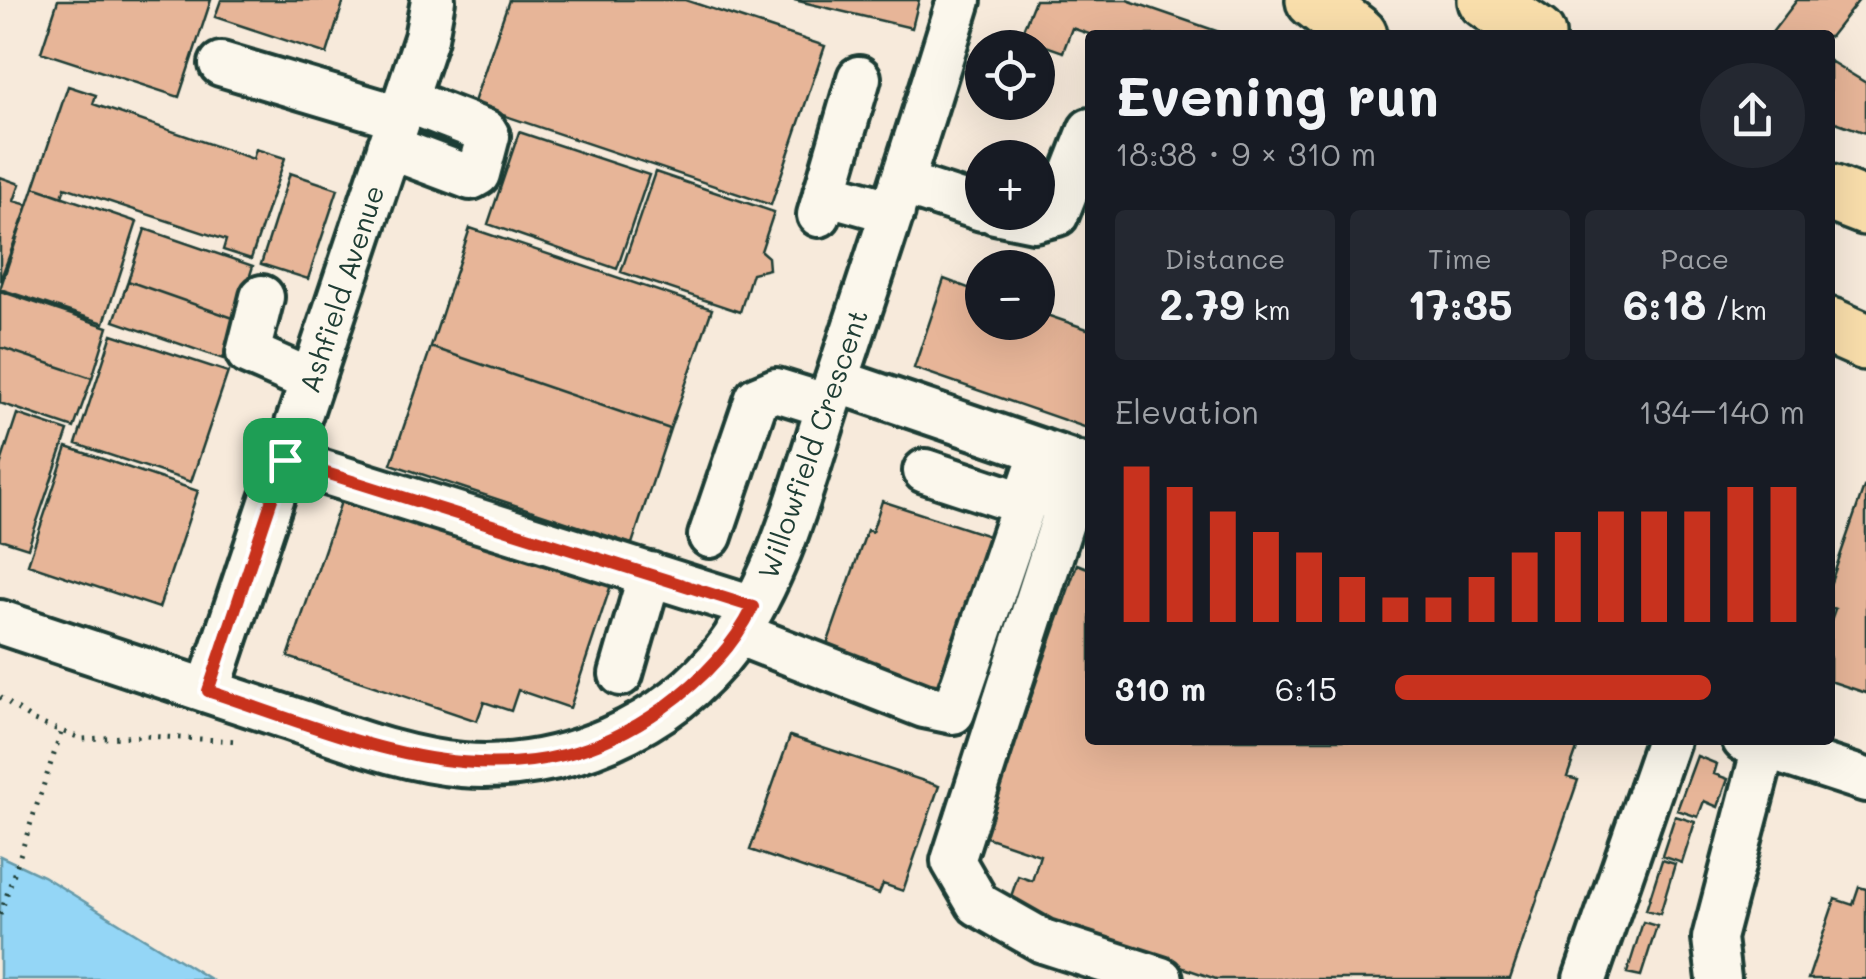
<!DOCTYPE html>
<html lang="en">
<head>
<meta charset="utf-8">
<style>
  body { margin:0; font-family:Mali,sans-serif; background:#242831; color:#f1f3f6; height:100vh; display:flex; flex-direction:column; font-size:38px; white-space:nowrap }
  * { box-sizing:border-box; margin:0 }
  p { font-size:32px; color:#9ea1a6 }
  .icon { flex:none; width:55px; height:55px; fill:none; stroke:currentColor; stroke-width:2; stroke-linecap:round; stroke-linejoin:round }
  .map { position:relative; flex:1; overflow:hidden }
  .panel { position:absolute; left:1085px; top:30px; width:750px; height:715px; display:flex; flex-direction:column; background:#171b24; border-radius:10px; box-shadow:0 10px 40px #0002 }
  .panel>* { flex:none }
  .tools { position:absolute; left:965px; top:30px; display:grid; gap:20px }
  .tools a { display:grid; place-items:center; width:90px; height:90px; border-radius:50%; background:#171b24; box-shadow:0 10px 40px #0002; font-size:50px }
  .pin { position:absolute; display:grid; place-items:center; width:85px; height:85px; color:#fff; margin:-42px; border-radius:20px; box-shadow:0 5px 15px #0006 }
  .round { display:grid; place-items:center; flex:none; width:105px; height:105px; border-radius:52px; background:#242831 }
  .headline { display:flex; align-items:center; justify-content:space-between; height:170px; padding:0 30px }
  h1 { font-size:55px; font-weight:700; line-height:75px }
  .figures { display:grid; grid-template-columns:repeat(3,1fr); gap:15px; height:170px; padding:10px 30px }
  .figures div { display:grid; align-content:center; border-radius:10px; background:#242831; text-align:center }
  .figures b { font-size:42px; font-weight:700 }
  .figures small { font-size:28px; font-weight:400 }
  .figures p { font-size:28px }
  .chart { height:280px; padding:20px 30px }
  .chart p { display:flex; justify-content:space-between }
  .chart svg { width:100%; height:180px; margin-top:10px; stroke:#c8321e; stroke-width:6 }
  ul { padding:0 30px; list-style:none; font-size:32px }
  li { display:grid; grid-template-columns:160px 120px 1fr; align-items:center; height:75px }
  li i { height:25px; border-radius:12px; background:#c8321e }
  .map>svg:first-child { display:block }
</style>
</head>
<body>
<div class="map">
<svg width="1866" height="979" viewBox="0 0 1866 979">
  <rect width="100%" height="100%" fill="#f7eadb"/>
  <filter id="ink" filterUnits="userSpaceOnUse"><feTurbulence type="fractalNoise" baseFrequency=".01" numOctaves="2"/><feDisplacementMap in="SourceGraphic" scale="20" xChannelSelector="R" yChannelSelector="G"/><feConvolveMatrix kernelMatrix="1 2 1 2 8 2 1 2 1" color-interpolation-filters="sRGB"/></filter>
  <g filter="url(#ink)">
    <!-- water -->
    <path fill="#94d6f6" stroke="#6599a8" stroke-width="2.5" d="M 0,856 L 43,876 L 210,979 L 0,979 Z"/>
    <!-- building -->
    <path fill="#e7b598" stroke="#1f3d34" stroke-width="2.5" d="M 58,0 L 211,0 L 179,97 L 41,52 Z
      M 221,0 L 344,0 L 327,54 L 215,17 Z
      M 509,0 L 685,0 L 825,46 L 771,205 L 473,105 Z
      M 794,0 L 919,0 L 912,28 Z
      M 1035,0 L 1127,0 L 1228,35 L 1092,35 L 1072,28 L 1063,52 L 1020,37 Z
      M 1797,0 L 1859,0 L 1830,37 L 1770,35 Z
      M 1830,61 L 1866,83 L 1866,133 L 1830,120 Z
      M 68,86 L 96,95 L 93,104 L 253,159 L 256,149 L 285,158 L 251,259 L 223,250 L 226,240 L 65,187 L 62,197 L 34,187 Z
      M 519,132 L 649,175 L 617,269 L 488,224 Z
      M 655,172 L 774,212 L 761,251 L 768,257 L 769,269 L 752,273 L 740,312 L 621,272 Z
      M 290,173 L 338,189 L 308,279 L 261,264 Z
      M 0,177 L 20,184 L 14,201 L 28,205 L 0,281 Z
      M 34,187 L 137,222 L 104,323 L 0,289 Z
      M 470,228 L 712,309 L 670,429 L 431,347 Z
      M 145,229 L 253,266 L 236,319 L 128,281 Z
      M 944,279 L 982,293 L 982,322 L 1038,322 L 1038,312 L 1090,330 L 1090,429 L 914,368 Z
      M 128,281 L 236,319 L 223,359 L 114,321 Z
      M 0,291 L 108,327 L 92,378 L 0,347 Z
      M 112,334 L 228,372 L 191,482 L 76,444 Z
      M 0,347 L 92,378 L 74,428 L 0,403 Z
      M 431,347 L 670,429 L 632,544 L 391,464 Z
      M 17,414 L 68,431 L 28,548 L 0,539 L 0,466 Z
      M 67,447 L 198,491 L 159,608 L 28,564 Z
      M 346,487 L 613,579 L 570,708 L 518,690 L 511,711 L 484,702 L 477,721 L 288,657 Z
      M 1864,487 L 1866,488 L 1866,693 L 1830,681 L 1830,623 L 1835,609 L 1830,607 L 1830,585 Z
      M 882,501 L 1001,540 L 948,696 L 824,653 L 867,530 L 872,532 Z
      M 1077,564 L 1090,569 L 1090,740 L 1552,740 L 1577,749 L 1567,777 L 1578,780 L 1510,979 L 1216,979 L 1007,908 L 1018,876 L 1032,881 L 1040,855 L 983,836 L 1000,787 L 984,782 L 1003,729 L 1018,735 Z
      M 790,736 L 939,786 L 903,891 L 883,884 L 879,894 L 750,850 Z
      M 1697,756 L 1717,764 L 1714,774 L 1728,779 L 1718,807 L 1704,801 L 1698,817 L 1677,810 Z
      M 1675,816 L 1695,822 L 1682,863 L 1662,856 Z
      M 1662,860 L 1675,864 L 1660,914 L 1646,910 Z
      M 1859,887 L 1866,889 L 1866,979 L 1808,979 L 1835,899 L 1853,905 Z
      M 1643,922 L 1657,926 L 1641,976 L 1627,973 Z"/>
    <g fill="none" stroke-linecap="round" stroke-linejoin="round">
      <!-- minor casing -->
      <g stroke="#1f3d34" stroke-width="50">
        <path id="minor" d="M 221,64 L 399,117
          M 389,147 L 471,178 L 478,174 L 488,136 L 485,131 L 405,100
          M 902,183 L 982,209
          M 825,193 L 893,212
          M 995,212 L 1034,220 L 1057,214 L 1090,130
          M 819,215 L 859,78
          M 262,297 L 248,353 L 312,381
          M 837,381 L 1068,460
          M 285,460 L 753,607
          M 1081,464 L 953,861 L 978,904 L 1043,941 L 1161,979
          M 925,471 L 1025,504
          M 710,536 L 757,398 L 776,390 L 828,406
          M 0,622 C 93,653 187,684 280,715 C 339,734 399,760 462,765 C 560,773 669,727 728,647 C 780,576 802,486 829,403 C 874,269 918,135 959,0
          M 737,633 L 924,706 L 953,712 L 1042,451
          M 621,674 L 650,574
          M 208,691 L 426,38 L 433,0
          M 1744,740 L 1866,780
          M 1585,979 L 1668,740
          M 1719,979 L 1714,938 L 1766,740"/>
      </g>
      <!-- major casing -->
      <g stroke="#1f3d34" stroke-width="62">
        <path id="major" d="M 1314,0 L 1359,35
          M 1486,0 L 1537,35
          M 1830,193 L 1866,207
          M 1830,326 L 1866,342"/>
      </g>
      <!-- path -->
      <path stroke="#1f3d34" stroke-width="5" stroke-dasharray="2.5 8" stroke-linecap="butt" d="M 0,697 L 34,721 L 83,739 L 145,736 L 238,741
        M 0,915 L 61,733"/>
      <!-- minor -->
      <use href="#minor" stroke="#fbf7ec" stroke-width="42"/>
      <!-- major -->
      <use href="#major" stroke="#f9deab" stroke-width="55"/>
    </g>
  </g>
  <g fill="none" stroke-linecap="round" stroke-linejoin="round" filter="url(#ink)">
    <!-- route casing -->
    <g stroke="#fff" stroke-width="20">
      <path id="route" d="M 285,460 L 753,607 C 733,648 699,682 663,708 C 512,816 363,742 208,691 Z"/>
    </g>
    <!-- route -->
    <use href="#route" stroke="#c8321e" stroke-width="12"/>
  </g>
  <g text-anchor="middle" stroke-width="8" stroke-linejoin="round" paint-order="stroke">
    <!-- street labels -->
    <g font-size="28" fill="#1f3d34" stroke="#fbf7ec">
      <text transform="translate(342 289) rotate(-72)" y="10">Ashfield Avenue</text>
      <text transform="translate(813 444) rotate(-71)" y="10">Willowfield Crescent</text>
    </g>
  </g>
</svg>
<div class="tools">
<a><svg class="icon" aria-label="locate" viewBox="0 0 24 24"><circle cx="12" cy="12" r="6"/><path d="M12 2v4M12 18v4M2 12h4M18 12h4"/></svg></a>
<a>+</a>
<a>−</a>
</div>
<div class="pin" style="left:285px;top:460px;background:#1e9e55"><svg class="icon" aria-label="arrive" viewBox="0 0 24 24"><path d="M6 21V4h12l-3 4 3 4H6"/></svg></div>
<section class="panel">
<div class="headline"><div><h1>Evening run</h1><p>18:38 · 9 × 310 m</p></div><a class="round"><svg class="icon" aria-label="share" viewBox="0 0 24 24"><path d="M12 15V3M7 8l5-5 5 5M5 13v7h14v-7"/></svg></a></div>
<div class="figures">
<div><p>Distance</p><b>2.79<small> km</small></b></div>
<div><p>Time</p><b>17:35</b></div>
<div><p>Pace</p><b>6:18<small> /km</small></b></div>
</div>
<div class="chart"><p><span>Elevation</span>134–140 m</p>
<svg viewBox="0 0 160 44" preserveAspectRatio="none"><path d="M5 44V6M15 44V11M25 44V17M35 44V22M45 44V27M55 44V33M65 44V38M75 44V38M85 44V33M95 44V27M105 44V22M115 44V17M125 44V17M135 44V17M145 44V11M155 44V11"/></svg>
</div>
<ul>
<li><b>310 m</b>6:15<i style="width:77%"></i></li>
</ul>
</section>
</div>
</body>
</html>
